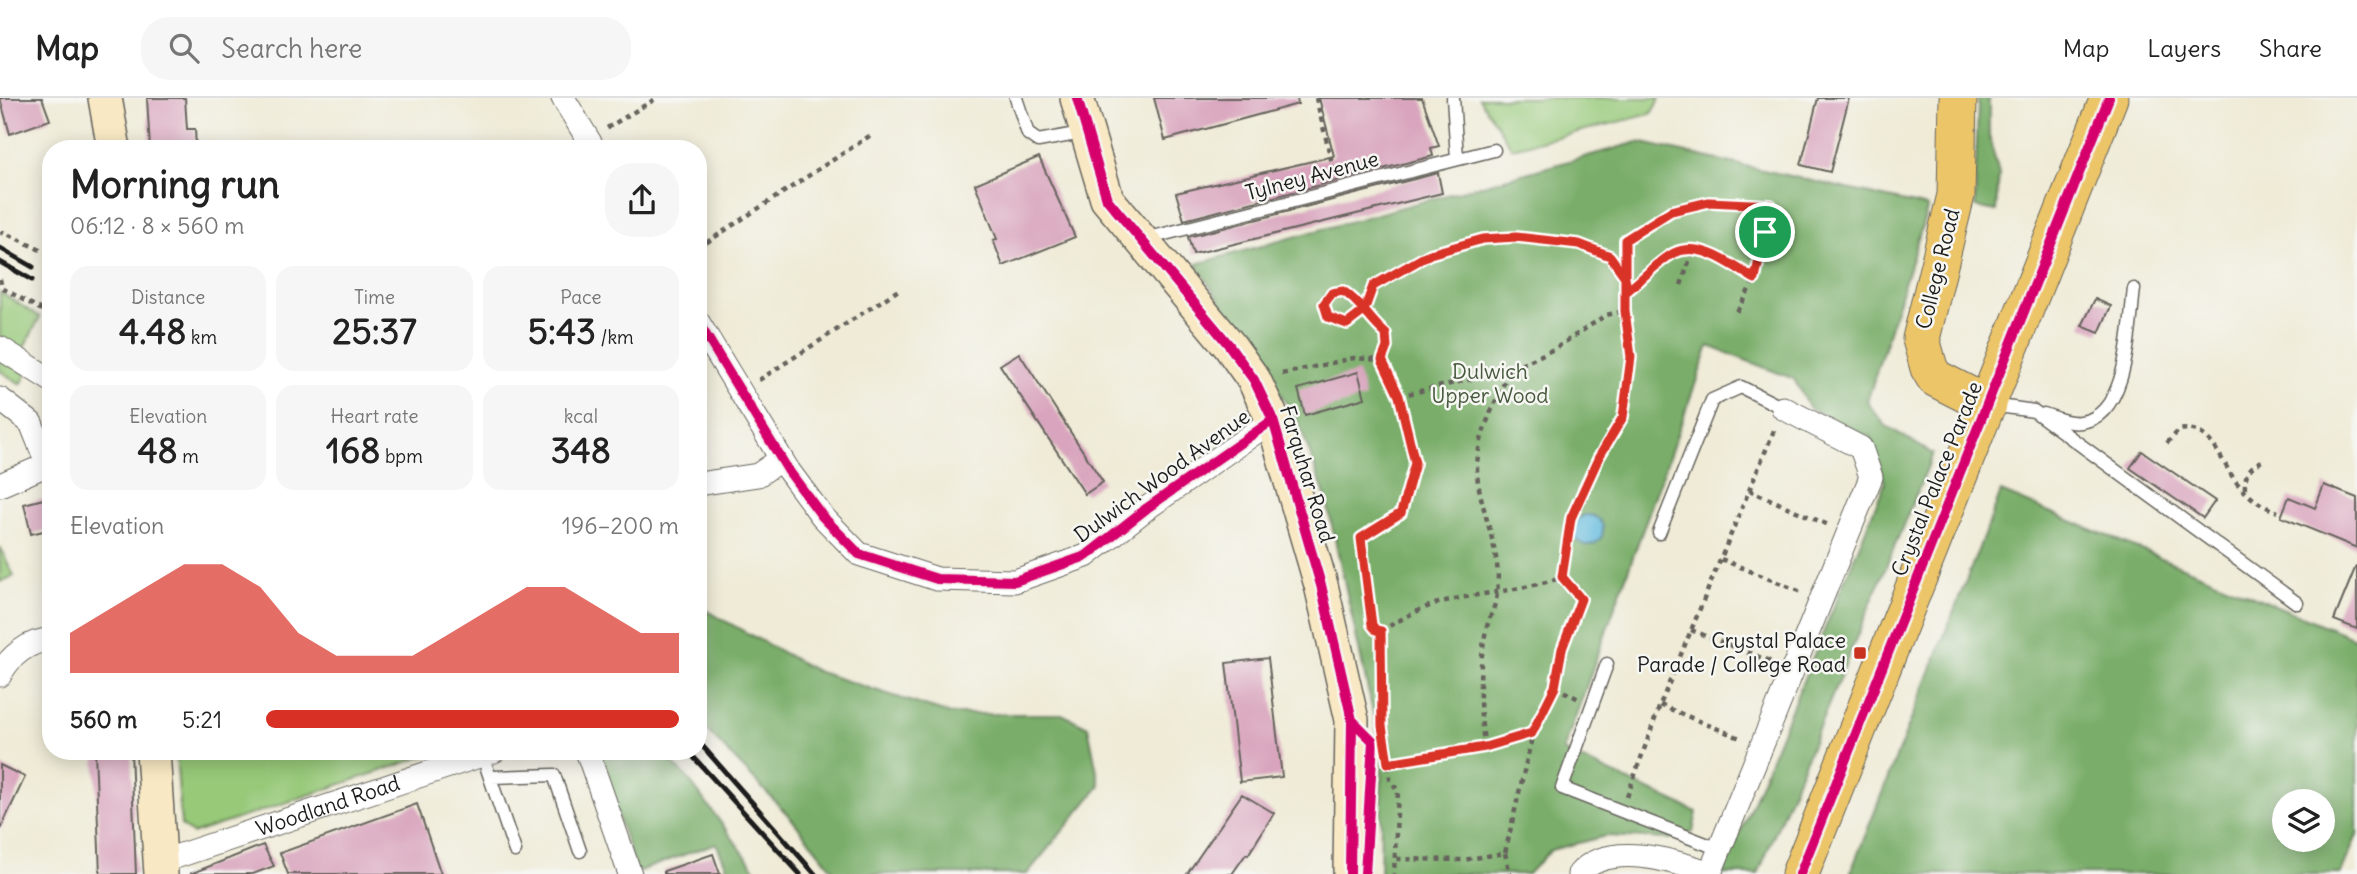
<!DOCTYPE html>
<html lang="en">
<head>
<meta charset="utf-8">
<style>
  body { margin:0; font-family:Delius,sans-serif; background:#f6f6f6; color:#222; height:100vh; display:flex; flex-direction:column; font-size:26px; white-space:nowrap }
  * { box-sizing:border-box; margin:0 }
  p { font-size:23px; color:#767676 }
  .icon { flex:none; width:38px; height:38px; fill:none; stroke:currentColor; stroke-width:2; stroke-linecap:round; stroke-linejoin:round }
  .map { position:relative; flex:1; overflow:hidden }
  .drawer { position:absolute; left:42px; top:42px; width:665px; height:620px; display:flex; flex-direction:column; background:#fff; border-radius:28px; box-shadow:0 4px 18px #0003 }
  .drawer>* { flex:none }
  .tools { position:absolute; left:2272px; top:691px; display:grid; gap:14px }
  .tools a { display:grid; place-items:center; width:63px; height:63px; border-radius:50%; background:#fff; box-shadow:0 4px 18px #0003; font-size:35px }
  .pin { position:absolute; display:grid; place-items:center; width:60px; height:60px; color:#fff; margin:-30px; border:4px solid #fff; border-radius:50%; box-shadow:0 2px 7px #0007 }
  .round { display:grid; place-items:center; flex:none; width:74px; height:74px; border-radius:28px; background:#f6f6f6 }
  .summary { display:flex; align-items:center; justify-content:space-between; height:119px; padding:0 28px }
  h1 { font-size:38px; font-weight:700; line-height:52px }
  .metrics { display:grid; grid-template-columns:repeat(3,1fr); gap:10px; height:119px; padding:7px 28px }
  .metrics div { display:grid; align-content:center; border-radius:18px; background:#f6f6f6; text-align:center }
  .metrics b { font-size:35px; font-weight:700 }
  .metrics small { font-size:19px; font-weight:400 }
  .metrics p { font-size:19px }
  .chart { height:196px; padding:14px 28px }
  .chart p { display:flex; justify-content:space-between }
  .chart svg { width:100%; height:126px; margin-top:7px; fill:#d93025; opacity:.7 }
  ul { padding:0 28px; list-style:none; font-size:23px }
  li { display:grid; grid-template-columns:112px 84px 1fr; align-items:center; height:52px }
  li i { height:18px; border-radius:9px; background:#d93025 }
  header { display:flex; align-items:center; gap:42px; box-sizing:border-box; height:98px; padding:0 35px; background:#fff; border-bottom:2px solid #e0e0e0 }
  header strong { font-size:33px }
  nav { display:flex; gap:38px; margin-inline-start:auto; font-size:24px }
  .search { width:490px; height:63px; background:#f6f6f6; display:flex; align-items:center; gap:18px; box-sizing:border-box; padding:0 24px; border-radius:28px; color:#767676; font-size:26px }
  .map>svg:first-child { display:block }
</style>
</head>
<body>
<header>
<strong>Map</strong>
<div class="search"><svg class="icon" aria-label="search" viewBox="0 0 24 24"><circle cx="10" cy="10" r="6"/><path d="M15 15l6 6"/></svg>Search here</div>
<nav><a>Map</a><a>Layers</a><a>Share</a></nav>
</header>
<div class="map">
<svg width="2357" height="776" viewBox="0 0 2357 776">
  <rect width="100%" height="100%" fill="#f6f6f2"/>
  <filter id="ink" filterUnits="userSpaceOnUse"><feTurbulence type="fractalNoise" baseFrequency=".0143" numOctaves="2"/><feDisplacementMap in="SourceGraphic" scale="14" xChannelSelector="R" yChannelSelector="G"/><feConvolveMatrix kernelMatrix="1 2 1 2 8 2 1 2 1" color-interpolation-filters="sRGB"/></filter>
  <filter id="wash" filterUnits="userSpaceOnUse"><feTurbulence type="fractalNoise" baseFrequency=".00686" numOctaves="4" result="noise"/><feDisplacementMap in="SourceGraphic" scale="28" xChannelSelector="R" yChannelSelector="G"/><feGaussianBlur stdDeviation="1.57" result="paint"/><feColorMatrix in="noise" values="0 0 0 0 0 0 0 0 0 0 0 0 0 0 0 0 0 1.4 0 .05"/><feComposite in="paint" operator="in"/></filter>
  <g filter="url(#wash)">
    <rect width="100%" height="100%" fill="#efebd7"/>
    <!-- green -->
    <path fill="#97c979" stroke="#5a724a" stroke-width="2" d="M 1479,0 L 1660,0 L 1651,16 L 1512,50 Z
      M 0,194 L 40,219 L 18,261 L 0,250 Z
      M 0,260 L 27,276 L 21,286 L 0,273 Z
      M 0,449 L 14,478 L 0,484 Z
      M 176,653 L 440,653 L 192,736 L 181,727 Z"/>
    <!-- forest -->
    <path fill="#79ad69" stroke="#4a6442" stroke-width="2" fill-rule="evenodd" d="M 1978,0 L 1989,0 L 1989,38 L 1999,76 L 1996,113 L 1975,109 Z
      M 1638,44 L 1928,109 L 1867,304 L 1885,327 L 1933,356 L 1758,776 L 1723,776 L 1885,385 L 1870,339 L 1809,310 L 1794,281 L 1709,248 L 1563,653 L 1697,714 L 1693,734 L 1669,741 L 1606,738 L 1551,752 L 1528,776 L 1380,776 L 1382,656 L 1326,400 L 1298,323 L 1196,166 Z
      M 2001,394 L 2357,541 L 2357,737 L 2341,776 L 1850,776 ZM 2284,704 L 2322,704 L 2322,742 L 2284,742 Z
      M 698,508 L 816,573 L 950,616 L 1062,616 L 1088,629 L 1100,688 L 1027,776 L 836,776 L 791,720 L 698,623 Z
      M 595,653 L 660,653 L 686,678 L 759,776 L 730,776 L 716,745 L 637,774 Z"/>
    <!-- water -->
    <path fill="#61bade" stroke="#3e6b7d" stroke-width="2" d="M1573 432a15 15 0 1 1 30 0a15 15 0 1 1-30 0Z"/>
    <g id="blocks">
      <!-- building -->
      <path fill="#d9a5be" d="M 0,0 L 42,0 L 50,22 L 10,36 Z
        M 147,0 L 185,0 L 187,31 L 195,31 L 196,51 L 150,51 Z
        M 1154,0 L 1297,0 L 1298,6 L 1165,42 Z
        M 1319,0 L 1422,0 L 1439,48 L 1431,50 L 1433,58 L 1184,122 L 1176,95 L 1334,58 Z
        M 1818,0 L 1849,0 L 1830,74 L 1801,67 Z
        M 1039,59 L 1075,139 L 1003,168 L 993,142 L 997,141 L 975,86 Z
        M 1438,75 L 1442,95 L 1193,156 L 1188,139 Z
        M 2095,201 L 2111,208 L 2099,235 L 2082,228 Z
        M 1019,255 L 1103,384 L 1085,396 L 1000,267 Z
        M 1358,274 L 1365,300 L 1305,317 L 1298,291 Z
        M 2142,353 L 2215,403 L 2203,420 L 2130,370 Z
        M 2324,387 L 2357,400 L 2357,450 L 2281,419 L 2289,399 L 2315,410 Z
        M 51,399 L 51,431 L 31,436 L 24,406 Z
        M 2356,468 L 2357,468 L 2357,531 L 2334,522 Z
        M 1268,560 L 1282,679 L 1240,684 L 1226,565 Z
        M 95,653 L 131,653 L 136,776 L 100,776 Z
        M 0,667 L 25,679 L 0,732 Z
        M 1242,696 L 1274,715 L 1248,757 L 1246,756 L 1232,776 L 1187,776 Z
        M 417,706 L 441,776 L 288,776 L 280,755 Z
        M 263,747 L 274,768 L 253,776 L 190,776 Z
        M 713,756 L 720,776 L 664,776 L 664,773 Z"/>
    </g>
  </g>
  <g filter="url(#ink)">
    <use href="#blocks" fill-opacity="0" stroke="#66645d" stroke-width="2"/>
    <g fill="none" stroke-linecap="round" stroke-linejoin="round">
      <!-- lane casing -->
      <g stroke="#66645d" stroke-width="15">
        <path id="lane" d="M 1016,0 L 1028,36 L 1038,43 L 1087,34
          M 1453,0 L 1457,60
          M 1145,141 L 1494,52
          M 1992,307 L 2034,313 L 2297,505
          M 2044,316 C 2056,320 2069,326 2081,324 C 2129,318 2129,228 2134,191
          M 1659,435 L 1712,302 L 1741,289 L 1783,310
          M 1607,566 L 1562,690 L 1719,751
          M 481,653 L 515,753
          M 491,679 L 554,677 L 580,753"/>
      </g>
      <!-- street casing -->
      <g stroke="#66645d" stroke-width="25">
        <g id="street">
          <path d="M 563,0 L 594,51"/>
          <path d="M 698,224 L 788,372 L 822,418 L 859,456 L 937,481 L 1015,483 L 1086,458 L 1147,410 L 1273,322"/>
          <path d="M 0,250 L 51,282"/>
          <path d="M 0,301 L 31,325 L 47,365"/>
          <path d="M 698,386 L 758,377 L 781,361"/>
          <path d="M 0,387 L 51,365"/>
          <path d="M 0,577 C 9,559 29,542 51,542"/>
          <path d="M 587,653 L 630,776"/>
          <path id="s1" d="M 160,764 L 494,653"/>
          <path d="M 1579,776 C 1608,742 1675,763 1710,775 L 1871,379 L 1861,350 L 1783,310"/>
        </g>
      </g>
      <!-- secondary casing -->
      <g stroke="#66645d" stroke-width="36">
        <path id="secondary" d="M 105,0 L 114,51
          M 1077,0 L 1107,101 L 1229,247 L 1254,282 L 1273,322 L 1321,487 L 1352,622 L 1350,776
          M 153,653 L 161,776"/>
      </g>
      <!-- primary casing -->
      <g stroke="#66645d" stroke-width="39">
        <path id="primary" d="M 1958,0 L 1956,97 L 1921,241 L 1929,270 L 1935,280 L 1988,307
          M 1800,776 L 2109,0"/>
      </g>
      <!-- path -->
      <path stroke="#66645d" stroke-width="4.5" stroke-dasharray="5 5" stroke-linecap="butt" d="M 1316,0 L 1335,77
        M 607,30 L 657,0
        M 0,136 L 3,134 L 51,157
        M 698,150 L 871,37
        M 1625,178 L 1625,142 L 1671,112 L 1709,104 L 1771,107 L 1755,181 L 1735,217
        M 0,181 L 2,190 L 51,217
        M 1681,187 L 1693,152
        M 1343,193 L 1356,201 L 1364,213 L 1347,226 L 1328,219 L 1324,206 L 1332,195 Z
        M 1627,193 C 1642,181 1658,163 1674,155 C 1701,142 1733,168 1755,181
        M 1382,262 L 1387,249 L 1386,236 L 1370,223 L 1364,213 L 1373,188 L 1430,156 L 1483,141 L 1516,139 L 1579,146 L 1610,158 L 1625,179 L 1625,213
        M 1282,276 L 1354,260 L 1382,262 L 1399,298 L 1415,365 L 1401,415 L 1361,440 L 1372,527 L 1375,532 L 1381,533
        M 759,282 L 900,191
        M 1399,298 L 1510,272
        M 2167,345 L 2179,332 C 2211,325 2221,365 2237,385 C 2249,399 2261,408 2278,414
        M 2245,391 C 2244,377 2250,367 2263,363
        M 1749,392 L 1828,427
        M 1721,461 L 1801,494
        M 1691,532 L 1772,564
        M 1381,533 C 1403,520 1425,507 1450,502 C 1488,494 1525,492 1562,479 L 1581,501 L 1562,551 L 1555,589 L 1533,635 L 1505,755 L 1463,762 L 1396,761
        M 1381,533 L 1382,619
        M 1555,589 L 1579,601
        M 1660,607 L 1740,640
        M 1382,628 L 1390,681 L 1398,693 L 1394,776
        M 1485,649 C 1478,610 1478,571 1486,532 C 1489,520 1496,508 1497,495 C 1502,456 1484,422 1478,384 C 1472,345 1495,306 1510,272 L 1556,250 L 1606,217 L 1625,213 L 1631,259 L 1623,319 L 1599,359 L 1571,420 L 1562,479
        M 1388,665 L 1485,649 L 1532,635
        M 1627,699 L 1660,607 L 1775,330
        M 1505,755 L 1510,776"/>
      <!-- lane -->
      <use href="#lane" stroke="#fff" stroke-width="12"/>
      <!-- street -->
      <use href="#street" stroke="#fff" stroke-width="23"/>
      <!-- secondary -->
      <use href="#secondary" stroke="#f8e8c3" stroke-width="33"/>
      <!-- primary -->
      <use href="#primary" stroke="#edc569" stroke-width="37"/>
      <!-- rail -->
      <path stroke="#1c1c1c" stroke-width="5" d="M 0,150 L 33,169
        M 0,164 L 32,182
        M 698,643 L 815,776
        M 688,653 L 800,776"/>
      <!-- cycleway casing -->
      <g stroke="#f6f6f2" stroke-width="15">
        <path id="cycleway" d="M 1077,0 L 1107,101 L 1229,247 L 1254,282 L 1273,322 L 1321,487 L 1352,622 L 1350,776
          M 698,224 L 788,372 L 822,418 L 859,456 L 937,481 L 1015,483 L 1086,458 L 1147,410 L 1273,322
          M 1352,622 L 1373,643 L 1365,776
          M 1800,776 L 2109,0"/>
      </g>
      <!-- cycleway -->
      <use href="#cycleway" stroke="#d6006c" stroke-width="10"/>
    </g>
  </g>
  <g fill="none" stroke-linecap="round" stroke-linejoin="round" filter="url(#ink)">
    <!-- route casing -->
    <g stroke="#fff" stroke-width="14">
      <path id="route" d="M 1765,134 L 1755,181 C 1733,168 1701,142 1674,155 C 1658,163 1642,182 1627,193 L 1625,179 L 1610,158 L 1579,146 L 1516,139 L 1483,141 L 1430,156 L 1373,188 L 1364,213 L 1347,226 L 1328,219 L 1324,206 L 1332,195 L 1343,193 C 1361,204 1369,222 1386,236 L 1387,249 L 1382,262 L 1399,298 L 1415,365 L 1401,415 L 1361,440 L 1372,527 L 1376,532 L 1381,533 L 1382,628 L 1388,665 L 1485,649 L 1532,635 L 1555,589 L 1562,551 L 1581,501 L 1562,479 L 1571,420 L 1599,359 L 1623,319 L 1631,259 L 1625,213 L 1625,142 L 1671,113 L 1709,104 L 1771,107 L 1765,134"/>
    </g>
    <!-- route -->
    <use href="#route" stroke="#d93025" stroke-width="9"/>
  </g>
  <!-- markers -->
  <rect fill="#c8321e" stroke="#f6f6f2" stroke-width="2.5" x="1853" y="548" width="14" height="14" rx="3.5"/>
  <g text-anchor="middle" stroke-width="5" stroke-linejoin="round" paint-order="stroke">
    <!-- street labels -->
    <g font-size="21" fill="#1c1c1c" stroke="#f6f6f2">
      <text transform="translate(1312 78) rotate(-15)" y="7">Tylney Avenue</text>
      <text transform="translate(1938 171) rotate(-76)" y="7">College Road</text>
      <text transform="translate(1307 376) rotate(73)" y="7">Farquhar Road</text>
      <text transform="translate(1162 378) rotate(-36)" y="7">Dulwich Wood Avenue</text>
      <text transform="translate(1937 381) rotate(-68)" y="7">Crystal Palace Parade</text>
      <text dy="7" stroke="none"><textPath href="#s1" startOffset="177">Woodland Road</textPath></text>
    </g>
    <!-- park labels -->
    <g font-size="21" fill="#47593d" stroke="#f6f6f2">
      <text x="1490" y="281">Dulwich<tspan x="1490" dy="24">Upper Wood</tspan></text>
    </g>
    <!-- poi labels -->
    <g font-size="21" fill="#1c1c1c" stroke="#f6f6f2" text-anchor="end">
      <text x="1846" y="550">Crystal Palace<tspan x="1846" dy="24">Parade / College Road</tspan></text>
    </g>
  </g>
</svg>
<div class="tools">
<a><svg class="icon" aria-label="layers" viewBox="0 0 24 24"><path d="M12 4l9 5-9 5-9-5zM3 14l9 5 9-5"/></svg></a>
</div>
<div class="pin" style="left:1765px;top:134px;background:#1e9e55"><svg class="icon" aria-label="arrive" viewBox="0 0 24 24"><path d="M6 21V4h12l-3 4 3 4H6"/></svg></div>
<section class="drawer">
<div class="summary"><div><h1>Morning run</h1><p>06:12 · 8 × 560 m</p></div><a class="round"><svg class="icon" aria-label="share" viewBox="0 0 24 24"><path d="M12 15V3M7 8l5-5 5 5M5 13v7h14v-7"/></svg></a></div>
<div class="metrics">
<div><p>Distance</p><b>4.48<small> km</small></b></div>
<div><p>Time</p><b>25:37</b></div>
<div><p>Pace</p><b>5:43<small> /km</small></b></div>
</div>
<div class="metrics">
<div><p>Elevation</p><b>48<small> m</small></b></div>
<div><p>Heart rate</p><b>168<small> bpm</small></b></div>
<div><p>kcal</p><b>348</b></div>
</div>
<div class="chart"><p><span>Elevation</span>196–200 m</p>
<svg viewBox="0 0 160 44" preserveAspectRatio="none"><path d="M0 44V30L10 22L20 14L30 6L40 6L50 14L60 30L70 38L80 38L90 38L100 30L110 22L120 14L130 14L140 22L150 30L160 30V44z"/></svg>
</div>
<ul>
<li><b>560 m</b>5:21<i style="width:100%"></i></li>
</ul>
</section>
</div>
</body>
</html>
